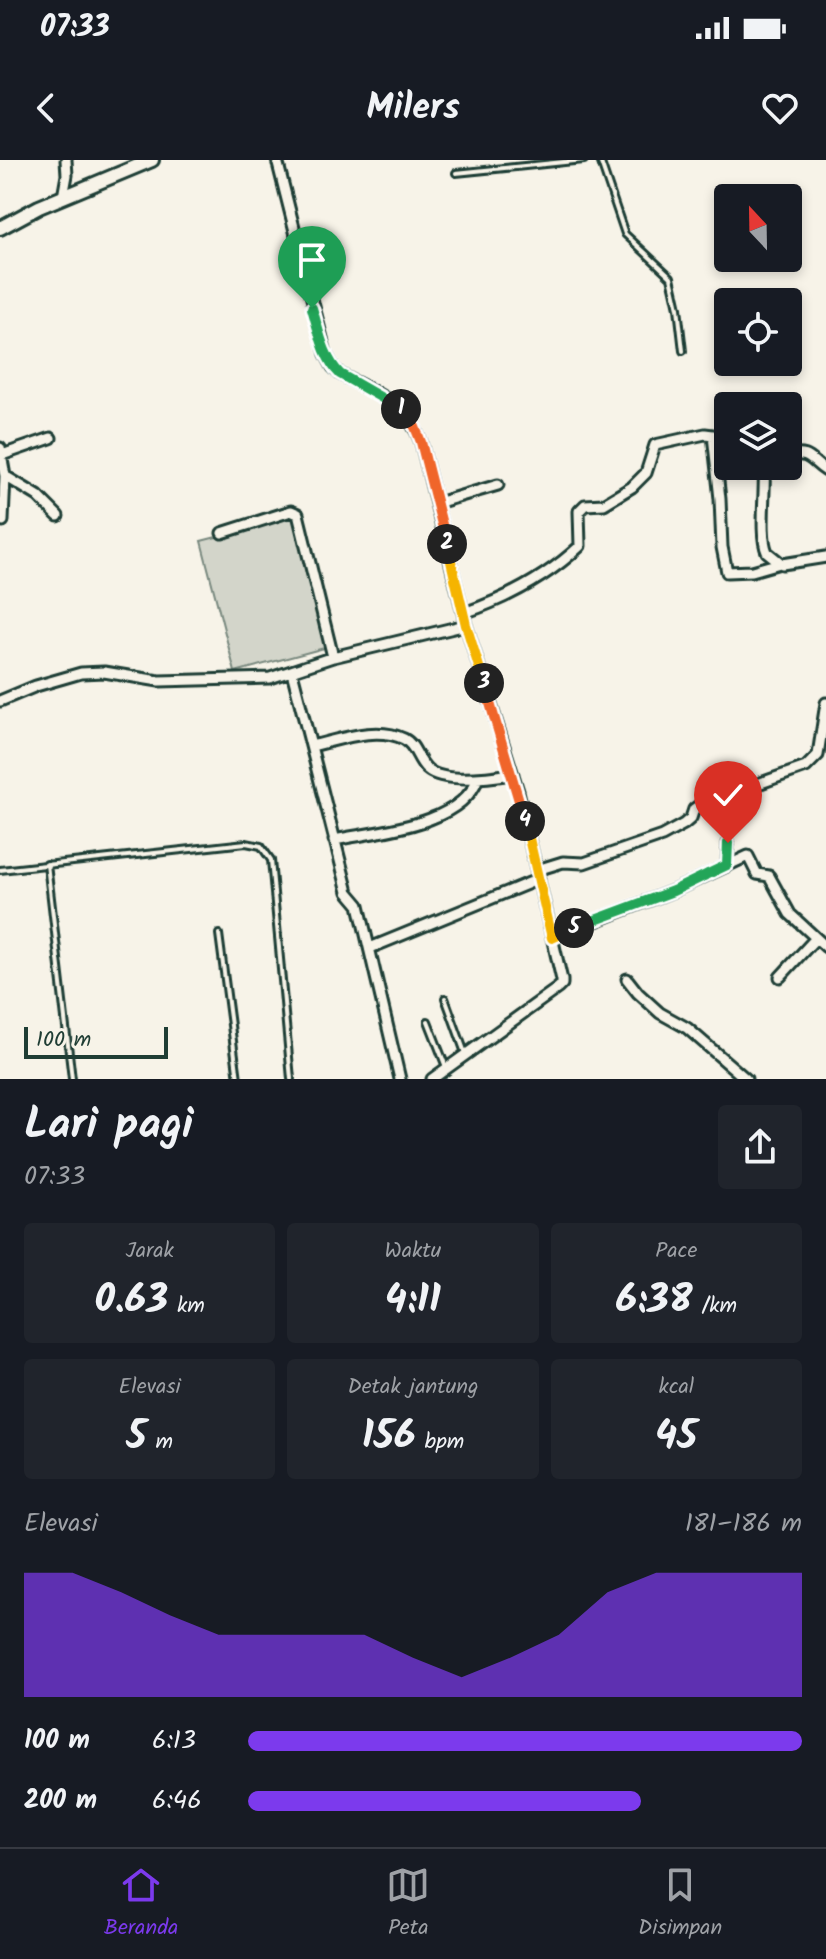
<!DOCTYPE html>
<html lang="id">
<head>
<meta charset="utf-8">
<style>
  body { margin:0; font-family:Kalam,sans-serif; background:#20242c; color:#f1f3f6; height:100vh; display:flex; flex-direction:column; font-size:30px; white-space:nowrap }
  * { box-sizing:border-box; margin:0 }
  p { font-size:26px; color:#9ea1a6 }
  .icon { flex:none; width:44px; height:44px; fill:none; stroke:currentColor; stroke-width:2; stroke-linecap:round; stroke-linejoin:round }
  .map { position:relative; height:919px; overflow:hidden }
  .side { display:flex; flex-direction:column; background:#171b24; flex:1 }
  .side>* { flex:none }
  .needle { width:52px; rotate:338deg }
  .buttons { position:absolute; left:714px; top:24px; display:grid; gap:16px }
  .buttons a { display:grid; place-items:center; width:88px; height:88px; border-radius:8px; background:#171b24; box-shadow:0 4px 12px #0003; font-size:40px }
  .scale { position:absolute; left:24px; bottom:20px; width:144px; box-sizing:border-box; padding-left:8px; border:4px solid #1f3d34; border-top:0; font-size:22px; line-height:28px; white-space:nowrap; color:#1f3d34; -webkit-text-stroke:6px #f7f3e8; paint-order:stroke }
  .pin { position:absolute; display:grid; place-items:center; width:68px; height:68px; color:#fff; margin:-82px -34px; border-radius:50% 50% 50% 0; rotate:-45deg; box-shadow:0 0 8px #0007 }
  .pin .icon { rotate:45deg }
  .km { position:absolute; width:40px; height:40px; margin:-20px; border-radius:50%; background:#222; color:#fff; font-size:22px; line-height:40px; text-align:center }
  .round { display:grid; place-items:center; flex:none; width:84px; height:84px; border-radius:8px; background:#20242c }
  .headline { display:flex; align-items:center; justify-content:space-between; height:136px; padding:0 24px }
  h1 { font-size:44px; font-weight:600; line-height:60px }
  .metrics { display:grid; grid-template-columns:repeat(3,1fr); gap:12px; height:136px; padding:8px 24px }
  .metrics div { display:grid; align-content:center; border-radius:8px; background:#20242c; text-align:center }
  .metrics b { font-size:40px; font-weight:600 }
  .metrics small { font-size:22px; font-weight:400 }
  .metrics p { font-size:22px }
  .chart { height:224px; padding:16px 24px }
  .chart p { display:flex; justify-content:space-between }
  .chart svg { width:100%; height:144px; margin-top:8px; fill:#7c3aed; opacity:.7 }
  ul { padding:0 24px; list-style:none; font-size:26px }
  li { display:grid; grid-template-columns:128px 96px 1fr; align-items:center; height:60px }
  li i { height:20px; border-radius:10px; background:#7c3aed }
  .status { display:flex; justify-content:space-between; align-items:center; height:56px; padding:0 40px; background:#171b24; direction:ltr }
  .status svg { height:22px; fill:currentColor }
  header { display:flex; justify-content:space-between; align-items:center; height:104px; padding:0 24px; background:#171b24; font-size:36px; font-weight:600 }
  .menu { display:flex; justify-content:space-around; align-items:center; height:112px; border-top:2px solid #363941; background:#171b24; font-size:22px; color:#9ea1a6 }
  .menu a { display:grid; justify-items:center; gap:4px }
  .menu .current { color:#7c3aed }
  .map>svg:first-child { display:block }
</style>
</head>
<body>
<div class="status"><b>07:33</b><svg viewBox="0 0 49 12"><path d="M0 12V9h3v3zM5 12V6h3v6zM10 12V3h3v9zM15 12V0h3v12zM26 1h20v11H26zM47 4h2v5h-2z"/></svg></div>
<header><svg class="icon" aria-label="back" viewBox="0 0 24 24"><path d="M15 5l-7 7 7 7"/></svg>Milers<svg class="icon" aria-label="heart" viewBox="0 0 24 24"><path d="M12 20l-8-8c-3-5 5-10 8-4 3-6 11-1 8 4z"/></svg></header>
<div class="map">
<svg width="826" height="919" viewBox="0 0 826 919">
  <rect width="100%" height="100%" fill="#f7f3e8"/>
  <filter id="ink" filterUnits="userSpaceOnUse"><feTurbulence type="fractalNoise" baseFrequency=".0125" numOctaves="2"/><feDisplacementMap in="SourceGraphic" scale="16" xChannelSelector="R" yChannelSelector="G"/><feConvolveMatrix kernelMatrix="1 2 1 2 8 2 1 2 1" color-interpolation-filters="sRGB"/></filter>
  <g filter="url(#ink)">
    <!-- green -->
    <path fill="#d3d5ca" stroke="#79897f" stroke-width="2" d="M 294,357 L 328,487 L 235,512 L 201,381 Z"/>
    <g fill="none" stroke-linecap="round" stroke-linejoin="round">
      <!-- lane casing -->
      <g stroke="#1f3d34" stroke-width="10">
        <path id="lane" d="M 600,0 L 625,74 L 671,117 L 678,148 L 683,191
          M 456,13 L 584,0
          M 47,704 L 72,919
          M 0,710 L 246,683 L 261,686 L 271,700 L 291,919
          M 219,774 L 238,919
          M 445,838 L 465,893
          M 428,861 L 446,907"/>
      </g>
      <!-- street casing -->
      <g stroke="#1f3d34" stroke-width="15">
        <path id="street" d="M 277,0 L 326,194 L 333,207 L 340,214 C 375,233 406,242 421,282 L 466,465 L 518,631 L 562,820 L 562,824 L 558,828 L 432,919
          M 63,37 L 67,15 L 66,0
          M 713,275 L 728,276
          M 0,288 L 5,316 L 3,361
          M 2,295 L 51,278
          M 788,296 C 811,291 810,301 826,311
          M 764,306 C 766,330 759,374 767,392 L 782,404 L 826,397
          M 5,316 L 38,336 L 58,356
          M 437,343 L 498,325
          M 222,373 L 291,351 L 298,354 L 333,497
          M 464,453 C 508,438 546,418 580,386 L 579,351 L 585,345 L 604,344 L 632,327 L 646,313 L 655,285 L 705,274 L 713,275 L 720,339 L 722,387 L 727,412 L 752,411 L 780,403
          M 292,512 L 311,586 C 339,580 376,565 404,579 C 416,585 417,600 427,609 C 443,624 493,617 513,614
          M 0,541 L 36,526 L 81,513 L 104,512 L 159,521 L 270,518 L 333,497 L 466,465
          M 311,586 L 348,732 L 359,745 L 400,919
          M 334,680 C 378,671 461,666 478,618
          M 727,705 L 728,683
          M 537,710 L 563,702 L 584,703 L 662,676 L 684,664 L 691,658 L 694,649 L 701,644 L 806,607 L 818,595 L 826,543
          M 552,778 L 673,731 L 748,696 L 757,714 L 769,716 L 790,754 L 826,787
          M 370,788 L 539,719
          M 780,817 L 815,779
          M 627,819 L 638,833 L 660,853 L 687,868 L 746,919"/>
      </g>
      <!-- secondary casing -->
      <g stroke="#1f3d34" stroke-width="18">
        <path id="secondary" d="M 0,68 L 39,47 L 152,0"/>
      </g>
      <!-- lane -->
      <use href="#lane" stroke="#f7f3e8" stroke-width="4"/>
      <!-- street -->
      <use href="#street" stroke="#f7f3e8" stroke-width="9"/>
      <!-- secondary -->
      <use href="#secondary" stroke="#f7f3e8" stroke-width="12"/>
    </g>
  </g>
  <g fill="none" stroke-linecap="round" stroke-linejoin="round" filter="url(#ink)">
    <!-- split-1 casing -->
    <g stroke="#fff" stroke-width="16">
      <path id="split-1" d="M 312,148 C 319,171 323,197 340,214 L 401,249"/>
    </g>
    <!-- split-2 casing -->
    <g stroke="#fff" stroke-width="16">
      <path id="split-2" d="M 401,249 L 415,267 L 421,282 L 447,384"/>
    </g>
    <!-- split-3 casing -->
    <g stroke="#fff" stroke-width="16">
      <path id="split-3" d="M 447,384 L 466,465 L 484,523"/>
    </g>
    <!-- split-4 casing -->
    <g stroke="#fff" stroke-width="16">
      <path id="split-4" d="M 484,523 L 525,661"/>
    </g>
    <!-- split-5 casing -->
    <g stroke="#fff" stroke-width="16">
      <path id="split-5" d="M 525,661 L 552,778 L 574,768"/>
    </g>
    <!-- split-6 casing -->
    <g stroke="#fff" stroke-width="16">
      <path id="split-6" d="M 574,768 L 673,731 L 708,714"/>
    </g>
    <!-- split-7 casing -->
    <g stroke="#fff" stroke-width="16">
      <path id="split-7" d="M 708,714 L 727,705 L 728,683"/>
    </g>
    <!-- split-1 -->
    <use href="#split-1" stroke="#22a559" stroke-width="10"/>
    <!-- split-2 -->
    <use href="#split-2" stroke="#f0652b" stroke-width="10"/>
    <!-- split-3 -->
    <use href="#split-3" stroke="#f5b400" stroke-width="10"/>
    <!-- split-4 -->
    <use href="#split-4" stroke="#f0652b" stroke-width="10"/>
    <!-- split-5 -->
    <use href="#split-5" stroke="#f5b400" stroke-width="10"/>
    <!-- split-6 -->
    <use href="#split-6" stroke="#22a559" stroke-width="10"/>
    <!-- split-7 -->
    <use href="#split-7" stroke="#22a559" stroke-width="10"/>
  </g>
</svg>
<div class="buttons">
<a><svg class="needle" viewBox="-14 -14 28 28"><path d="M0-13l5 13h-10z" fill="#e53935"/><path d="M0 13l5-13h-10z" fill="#9ea1a6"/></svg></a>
<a><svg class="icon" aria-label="locate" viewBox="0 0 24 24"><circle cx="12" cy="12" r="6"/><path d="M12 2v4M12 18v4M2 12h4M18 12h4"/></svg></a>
<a><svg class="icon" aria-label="layers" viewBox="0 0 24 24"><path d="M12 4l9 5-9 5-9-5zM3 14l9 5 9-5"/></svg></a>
</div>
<div class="scale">100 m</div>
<div class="pin" style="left:312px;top:148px;background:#1e9e55"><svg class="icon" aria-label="arrive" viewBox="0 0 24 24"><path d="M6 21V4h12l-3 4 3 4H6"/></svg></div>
<div class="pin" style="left:728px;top:683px;background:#d93025"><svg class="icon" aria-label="check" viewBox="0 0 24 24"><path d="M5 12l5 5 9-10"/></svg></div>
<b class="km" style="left:401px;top:249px">1</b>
<b class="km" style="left:447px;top:384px">2</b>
<b class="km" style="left:484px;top:523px">3</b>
<b class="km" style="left:525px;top:661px">4</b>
<b class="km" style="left:574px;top:768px">5</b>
</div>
<section class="side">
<div class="headline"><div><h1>Lari pagi</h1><p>07:33</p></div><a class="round"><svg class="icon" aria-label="share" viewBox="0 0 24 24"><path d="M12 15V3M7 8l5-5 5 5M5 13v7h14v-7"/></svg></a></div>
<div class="metrics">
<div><p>Jarak</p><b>0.63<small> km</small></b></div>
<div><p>Waktu</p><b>4:11</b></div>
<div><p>Pace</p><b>6:38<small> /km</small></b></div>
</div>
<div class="metrics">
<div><p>Elevasi</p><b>5<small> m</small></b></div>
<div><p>Detak jantung</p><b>156<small> bpm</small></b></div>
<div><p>kcal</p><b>45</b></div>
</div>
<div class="chart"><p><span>Elevasi</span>181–186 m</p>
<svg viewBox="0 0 160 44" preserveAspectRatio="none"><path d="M0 44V6L10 6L20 12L30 19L40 25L50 25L60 25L70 25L80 32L90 38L100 32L110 25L120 12L130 6L140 6L150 6L160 6V44z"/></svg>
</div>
<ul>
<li><b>100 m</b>6:13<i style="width:100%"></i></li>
<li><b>200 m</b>6:46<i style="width:71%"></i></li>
</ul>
</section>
<nav class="menu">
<a class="current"><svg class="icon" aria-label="home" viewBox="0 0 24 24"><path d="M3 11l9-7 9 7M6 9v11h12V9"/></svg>Beranda</a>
<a><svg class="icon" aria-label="map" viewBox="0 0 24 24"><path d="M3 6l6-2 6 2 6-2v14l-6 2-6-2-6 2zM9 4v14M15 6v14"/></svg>Peta</a>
<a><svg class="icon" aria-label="saved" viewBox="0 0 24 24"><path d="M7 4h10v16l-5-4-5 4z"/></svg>Disimpan</a>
</nav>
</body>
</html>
